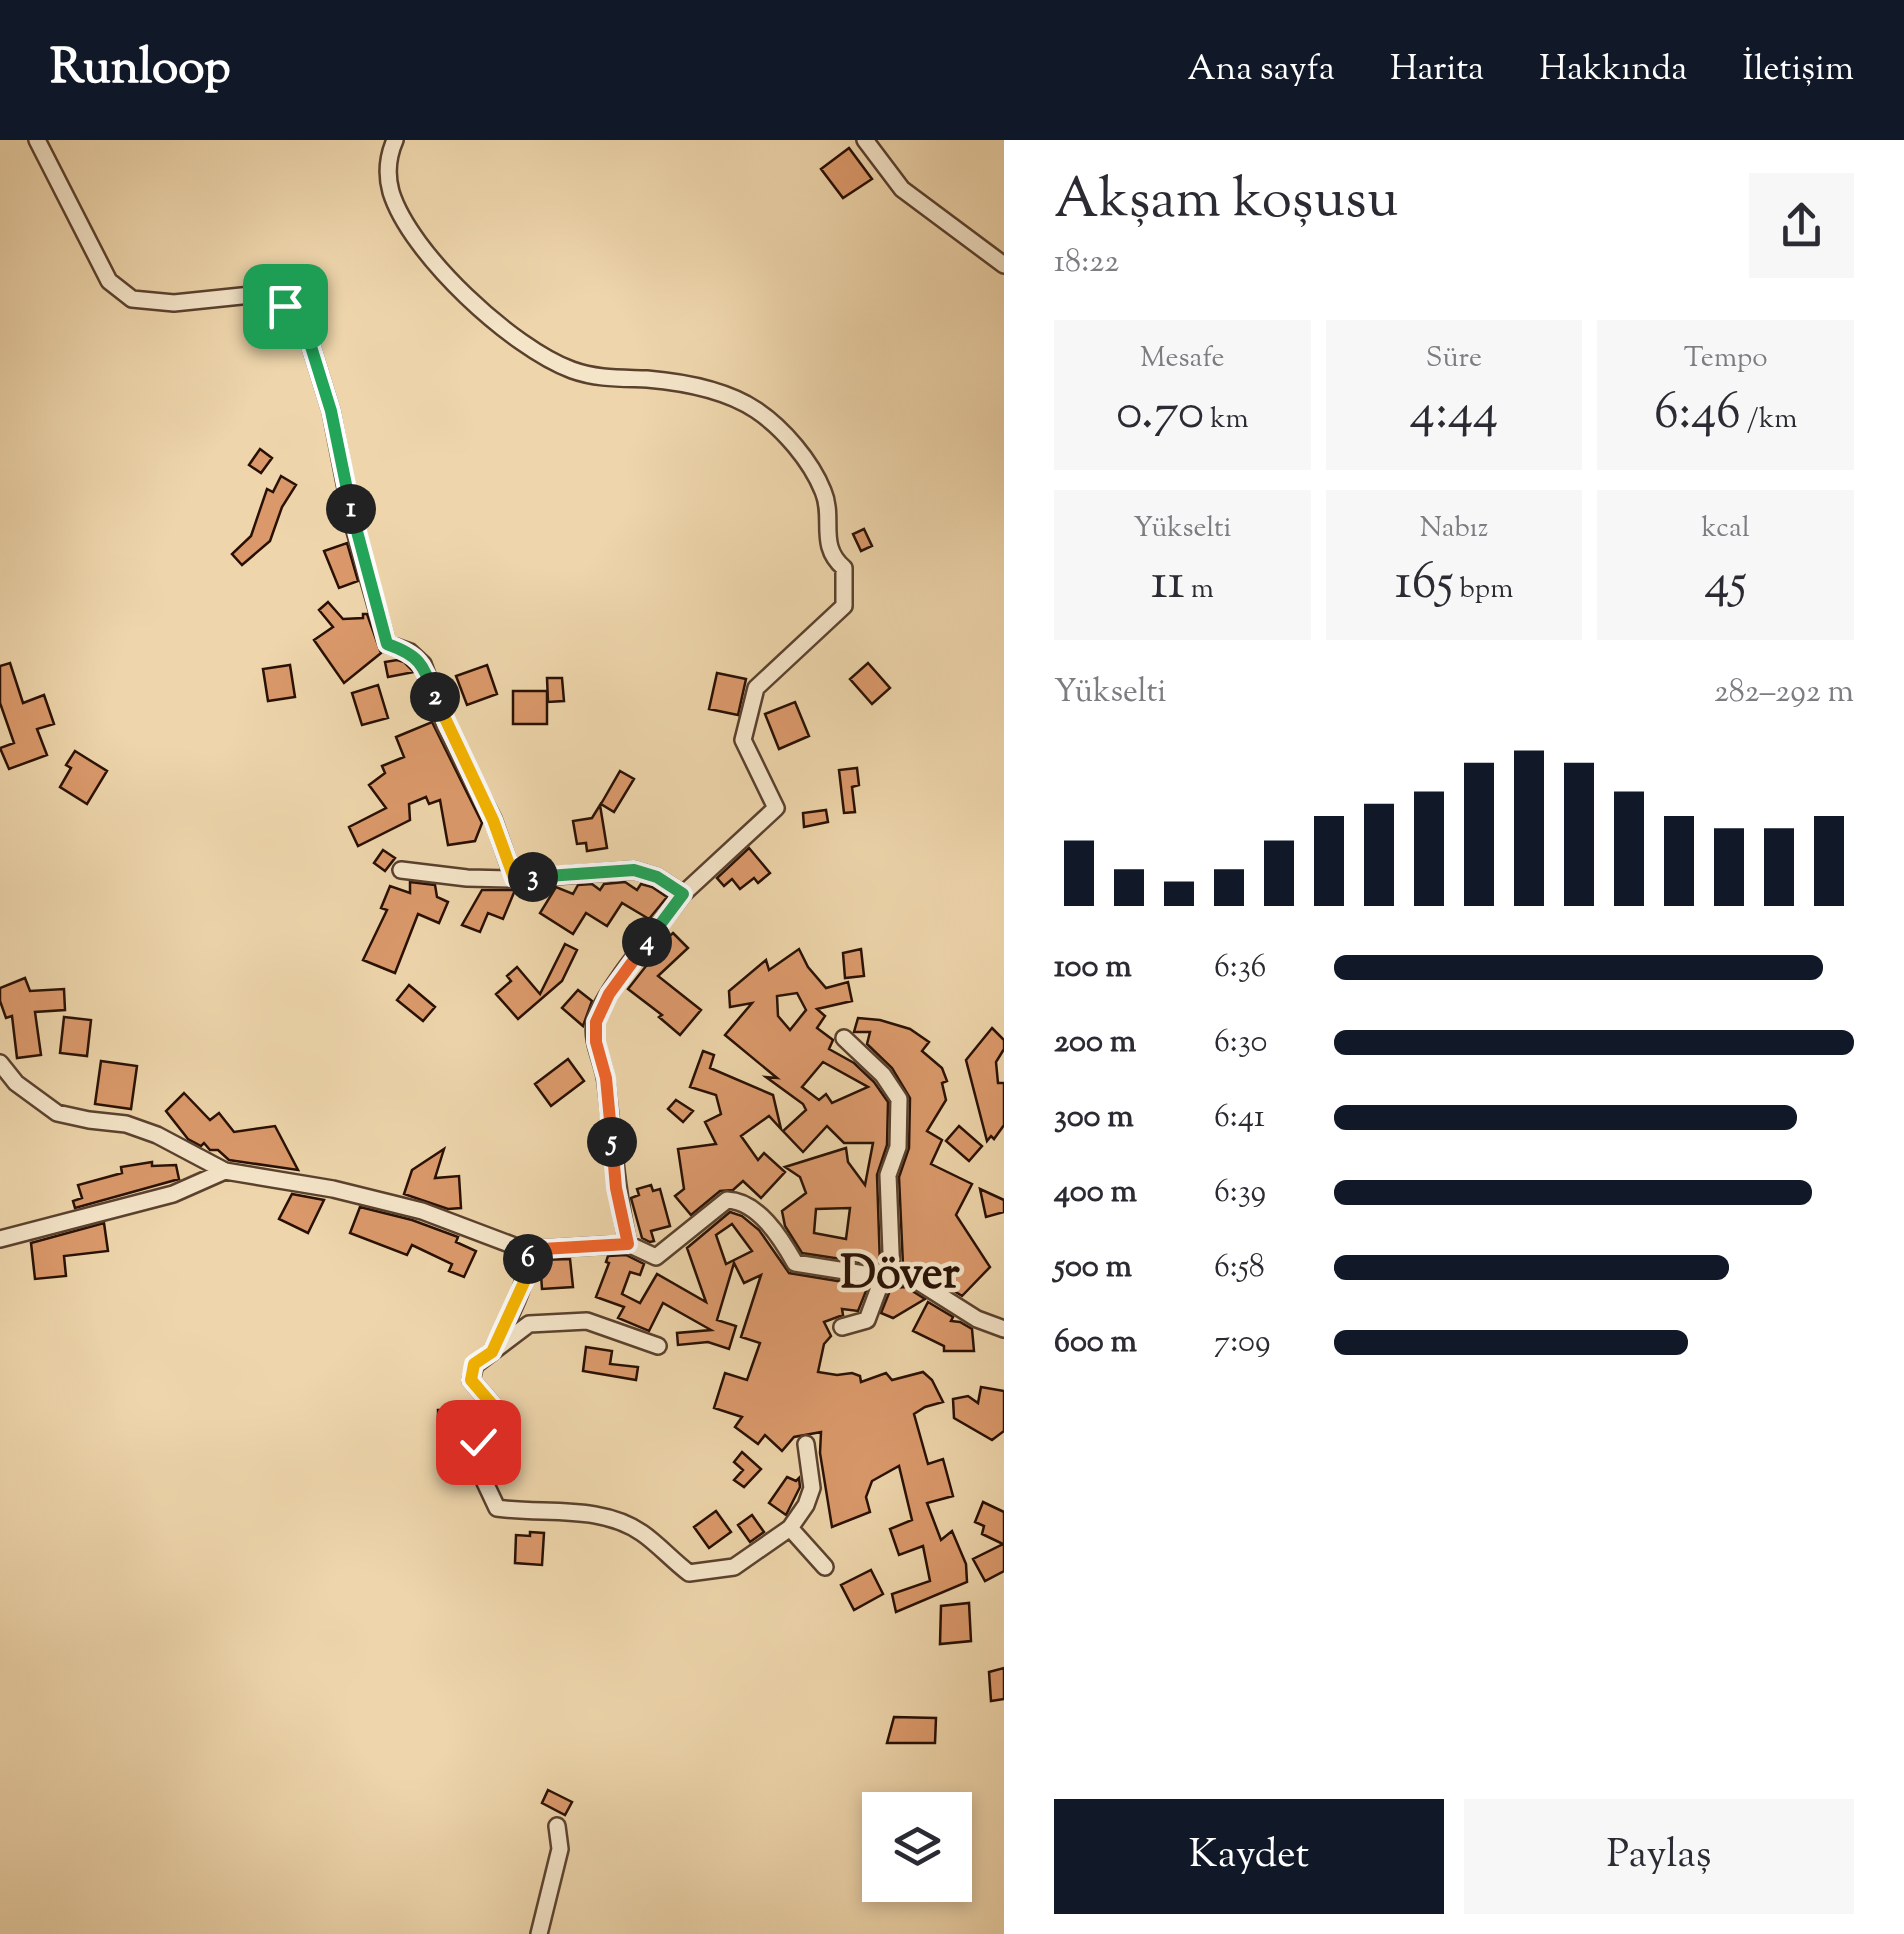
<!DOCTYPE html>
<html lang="tr">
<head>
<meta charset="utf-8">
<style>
  body { margin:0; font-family:"Sorts Mill Goudy",serif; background:#f7f7f7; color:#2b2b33; height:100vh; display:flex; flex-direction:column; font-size:38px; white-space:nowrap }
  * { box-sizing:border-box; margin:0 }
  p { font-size:32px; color:#7c7c81 }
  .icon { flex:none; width:55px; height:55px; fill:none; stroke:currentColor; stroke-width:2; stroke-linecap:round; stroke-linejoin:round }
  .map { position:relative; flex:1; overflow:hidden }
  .details { display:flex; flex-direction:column; background:#fff; width:900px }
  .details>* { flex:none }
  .fabs { position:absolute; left:862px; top:1652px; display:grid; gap:20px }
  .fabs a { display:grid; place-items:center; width:110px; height:110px; border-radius:0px; background:#fff; box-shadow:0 5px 15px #0003; font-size:50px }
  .pin { position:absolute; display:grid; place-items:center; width:85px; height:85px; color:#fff; margin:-42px; border-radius:20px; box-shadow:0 5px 15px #0006 }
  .km { position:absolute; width:50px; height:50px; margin:-25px; border-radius:50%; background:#222; color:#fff; font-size:28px; line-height:50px; text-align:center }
  .round { display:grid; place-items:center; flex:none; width:105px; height:105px; border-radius:0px; background:#f7f7f7 }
  .summary { display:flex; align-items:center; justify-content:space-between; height:170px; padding:0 50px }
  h1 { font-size:55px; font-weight:600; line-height:75px }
  .stats { display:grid; grid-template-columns:repeat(3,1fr); gap:15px; height:170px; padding:10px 50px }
  .stats div { display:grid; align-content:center; border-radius:0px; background:#f7f7f7; text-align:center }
  .stats b { font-size:50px; font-weight:600 }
  .stats small { font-size:28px; font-weight:400 }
  .stats p { font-size:28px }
  .chart { height:280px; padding:20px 50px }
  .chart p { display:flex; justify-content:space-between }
  .chart svg { width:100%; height:180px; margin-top:10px; stroke:#111827; stroke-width:6 }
  .cta { display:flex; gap:20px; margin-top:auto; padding:20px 50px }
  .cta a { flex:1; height:115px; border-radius:0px; background:#111827; color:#fff; font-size:40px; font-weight:600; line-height:115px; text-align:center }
  .cta a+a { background:#f7f7f7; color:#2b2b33 }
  ul { padding:0 50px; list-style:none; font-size:32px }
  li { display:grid; grid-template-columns:160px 120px 1fr; align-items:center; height:75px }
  li i { height:25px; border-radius:12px; background:#111827 }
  header { display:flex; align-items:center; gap:60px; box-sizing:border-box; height:140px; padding:0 50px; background:#111827; color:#fff }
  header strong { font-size:48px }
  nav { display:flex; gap:55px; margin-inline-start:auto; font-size:35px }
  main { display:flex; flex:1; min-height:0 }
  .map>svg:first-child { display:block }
</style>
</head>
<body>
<header>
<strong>Runloop</strong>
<nav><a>Ana sayfa</a><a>Harita</a><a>Hakkında</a><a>İletişim</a></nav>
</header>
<main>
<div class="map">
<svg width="1004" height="1794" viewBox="0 0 1004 1794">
  <rect width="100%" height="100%" fill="#eed5ab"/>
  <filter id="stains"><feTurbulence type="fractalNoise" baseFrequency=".002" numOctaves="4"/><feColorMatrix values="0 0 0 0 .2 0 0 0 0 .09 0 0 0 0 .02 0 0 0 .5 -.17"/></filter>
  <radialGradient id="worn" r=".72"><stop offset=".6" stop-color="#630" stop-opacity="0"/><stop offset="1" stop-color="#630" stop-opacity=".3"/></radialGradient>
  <!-- building -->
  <path fill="#db996b" stroke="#281004" stroke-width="2.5" fill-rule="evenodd" d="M 849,8 L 872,39 L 843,58 L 821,29 Z
    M 260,309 L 272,318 L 261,333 L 249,325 Z
    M 281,336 L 296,345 L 282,367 L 270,401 L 242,425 L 232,414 L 251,396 L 267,349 L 273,352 Z
    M 864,389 L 872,406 L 861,411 L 853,394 Z
    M 347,403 L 358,441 L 339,448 L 324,411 Z
    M 328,462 L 343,479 L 363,478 L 363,474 L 367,474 L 381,513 L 344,543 L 314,500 L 333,487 L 319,470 Z
    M 397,520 L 404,522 L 414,532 L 388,537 L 385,522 Z
    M 10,523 L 23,563 L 44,555 L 54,584 L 37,589 L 47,615 L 9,629 L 0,608 L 14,603 L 0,563 L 0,526 Z
    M 868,523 L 890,548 L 872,564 L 850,539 Z
    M 290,525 L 295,557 L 268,561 L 263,529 Z
    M 487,525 L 497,554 L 467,565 L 456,536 Z
    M 717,533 L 746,539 L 738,575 L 709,569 Z
    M 547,538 L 562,538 L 564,561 L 548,562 Z
    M 378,545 L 388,578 L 362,585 L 352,553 Z
    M 513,551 L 547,551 L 547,584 L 513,584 Z
    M 795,562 L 809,596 L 779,609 L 765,574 Z
    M 432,582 L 482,683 L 475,701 L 448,705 L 440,660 L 429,664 L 426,657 L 409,664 L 410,680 L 358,706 L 349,687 L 386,668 L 369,645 L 385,633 L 382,626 L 404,617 L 396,597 Z
    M 75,611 L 107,631 L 87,664 L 60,647 L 71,628 L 66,625 Z
    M 857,628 L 859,645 L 852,647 L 855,672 L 844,673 L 839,630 Z
    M 620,631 L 634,639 L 614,672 L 601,664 Z
    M 600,665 L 607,708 L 587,711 L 586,703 L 577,704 L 573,681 L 592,678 Z
    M 826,670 L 828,682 L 804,687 L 803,673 Z
    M 749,708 L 770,733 L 758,743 L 754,738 L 740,749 L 732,739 L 724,746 L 717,738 Z
    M 383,710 L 395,718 L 385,731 L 374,723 Z
    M 410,742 L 435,745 L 437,757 L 448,762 L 439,783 L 418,774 L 395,833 L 363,820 L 387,770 L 381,768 L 390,746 L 410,753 Z
    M 625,742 L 637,750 L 641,744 L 652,747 L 667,757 L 649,779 L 622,763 L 607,786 L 586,773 L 573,794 L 540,773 L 556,747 L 573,754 L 578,745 L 592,744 L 600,750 L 604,744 Z
    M 482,750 L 515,750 L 503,779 L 488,773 L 480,792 L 462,785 Z
    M 673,793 L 688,808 L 658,836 L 701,870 L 680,895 L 659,877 L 662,875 L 628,849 L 646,826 L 669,806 L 664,801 Z
    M 565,804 L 577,810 L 562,841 L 518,879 L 496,854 L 511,841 L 507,836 L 517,827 L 540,854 Z
    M 799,809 L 808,827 L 826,848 L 848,842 L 852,861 L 817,869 L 825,876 L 817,888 L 833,900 L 829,909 L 854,923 L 874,942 L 888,962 L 887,1005 L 877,1035 L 880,1125 L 802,1113 L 785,1086 L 782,1071 L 806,1053 L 800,1037 L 785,1027 L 846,1008 L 848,1022 L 865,1045 L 873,1003 L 844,1003 L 827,986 L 803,1012 L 783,991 L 806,970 L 803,964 L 766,937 L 777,938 L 725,895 L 752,863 L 730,867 L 729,851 L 766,820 L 769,830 ZM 797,853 L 806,870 L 790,890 L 778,876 L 777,856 ZM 823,922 L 868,947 L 832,963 L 826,954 L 819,960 L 802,947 ZM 850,1068 L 846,1099 L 814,1093 L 816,1069 Z
    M 861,809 L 864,836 L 845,838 L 843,813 Z
    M 25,838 L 30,851 L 64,849 L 65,870 L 35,872 L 41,915 L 17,918 L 12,876 L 6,878 L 0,861 L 0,848 Z
    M 409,845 L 435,867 L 423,881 L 397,860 Z
    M 578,850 L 592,861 L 583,886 L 562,868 Z
    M 64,877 L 91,880 L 87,916 L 60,913 Z
    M 858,878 L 880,880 L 910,889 L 929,902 L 922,911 L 942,928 L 947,941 L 942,943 L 946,960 L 927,991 L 942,1000 L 931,1024 L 972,1044 L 956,1075 L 990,1127 L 962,1156 L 915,1126 L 903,1125 L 899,1037 L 909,1008 L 910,958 L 892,928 L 867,904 L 870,892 L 854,892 Z
    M 992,888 L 1004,900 L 1004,909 L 996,922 L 998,943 L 1004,943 L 1004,985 L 994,999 L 991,996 L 987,1001 L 966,920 Z
    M 703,911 L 714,915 L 710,928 L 773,955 L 781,989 L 769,976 L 741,996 L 758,1020 L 764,1013 L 785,1032 L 761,1058 L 743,1041 L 733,1050 L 720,1051 L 691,1075 L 675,1056 L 684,1049 L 678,1009 L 716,1004 L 705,982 L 721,974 L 716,955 L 690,947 Z
    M 568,919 L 584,941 L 551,966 L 535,944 Z
    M 101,921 L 137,926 L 131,969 L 95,964 Z
    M 184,953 L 210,980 L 219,973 L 234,992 L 275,986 L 298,1030 L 229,1020 L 218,1010 L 210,1010 L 204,1003 L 201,1006 L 188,999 L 166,971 Z
    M 676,960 L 693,971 L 683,982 L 668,969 Z
    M 959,986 L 982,1006 L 969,1021 L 946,1001 Z
    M 444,1009 L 435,1038 L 459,1036 L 461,1068 L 448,1069 L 404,1054 L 412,1030 Z
    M 152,1022 L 152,1026 L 176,1025 L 179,1039 L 75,1068 L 73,1061 L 82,1058 L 78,1045 L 122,1033 L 121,1027 Z
    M 651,1045 L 653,1051 L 660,1049 L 670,1086 L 651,1091 L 654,1101 L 650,1102 L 642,1098 L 631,1058 L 639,1055 L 637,1049 Z
    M 980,1049 L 1004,1060 L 1004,1072 L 986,1077 Z
    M 292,1054 L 324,1060 L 308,1093 L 279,1079 Z
    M 360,1067 L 412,1080 L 458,1097 L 456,1102 L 476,1111 L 464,1137 L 449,1131 L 452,1124 L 412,1105 L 407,1115 L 350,1093 Z
    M 730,1072 L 742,1076 L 759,1090 L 789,1133 L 868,1146 L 858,1171 L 842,1169 L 843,1175 L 824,1182 L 831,1196 L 824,1204 L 818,1232 L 837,1235 L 852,1233 L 860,1236 L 861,1242 L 886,1233 L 892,1240 L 923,1232 L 932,1240 L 943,1262 L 925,1267 L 914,1274 L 928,1324 L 943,1319 L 953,1356 L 927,1363 L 941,1400 L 952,1391 L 966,1424 L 967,1442 L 896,1472 L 892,1454 L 930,1441 L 923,1406 L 899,1415 L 890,1389 L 912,1380 L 899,1326 L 872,1341 L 866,1357 L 870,1372 L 832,1387 L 820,1313 L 821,1292 L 794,1297 L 782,1311 L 765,1295 L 758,1304 L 735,1287 L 742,1277 L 714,1268 L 725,1233 L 747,1240 L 760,1203 L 741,1197 L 761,1135 L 744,1143 L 734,1123 L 717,1180 L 736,1186 L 729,1209 L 708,1202 L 678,1205 L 677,1193 L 711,1190 L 663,1163 L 649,1191 L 618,1178 L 624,1167 L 596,1157 L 609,1123 L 606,1122 L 608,1116 L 626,1115 L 644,1124 L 640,1135 L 630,1132 L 622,1154 L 640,1163 L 657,1134 L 706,1162 L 687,1108 ZM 732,1084 L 752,1111 L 726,1124 L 716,1095 Z
    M 104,1083 L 108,1111 L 64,1116 L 66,1136 L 35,1139 L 31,1103 Z
    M 570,1119 L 573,1147 L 542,1149 L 540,1120 Z
    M 906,1147 L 925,1159 L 893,1178 L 881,1173 L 891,1148 Z
    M 928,1162 L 953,1177 L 951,1181 L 960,1182 L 972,1189 L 974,1211 L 944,1211 L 944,1206 L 913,1191 Z
    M 586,1207 L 612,1211 L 610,1224 L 638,1227 L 636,1240 L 583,1231 Z
    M 981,1247 L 1004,1251 L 1004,1291 L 992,1300 L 954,1278 L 953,1259 L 968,1256 L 978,1263 Z
    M 438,1270 L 468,1271 L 468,1284 L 438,1283 Z
    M 742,1312 L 761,1329 L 744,1347 L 734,1340 L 743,1330 L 734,1322 Z
    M 787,1337 L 796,1341 L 799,1338 L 800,1347 L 786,1375 L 769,1363 Z
    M 983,1362 L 1004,1372 L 1004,1431 L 985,1441 L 973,1419 L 1003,1404 L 982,1394 L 984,1386 L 975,1382 Z
    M 716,1371 L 731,1392 L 709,1408 L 694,1387 Z
    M 752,1375 L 764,1392 L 750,1402 L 738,1385 Z
    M 530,1392 L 544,1393 L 542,1425 L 515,1423 L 516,1395 L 530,1396 Z
    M 871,1430 L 883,1454 L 854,1470 L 841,1445 Z
    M 969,1463 L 971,1501 L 940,1504 L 941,1466 Z
    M 1004,1528 L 1004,1559 L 991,1561 L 989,1532 Z
    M 894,1577 L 936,1578 L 935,1603 L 887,1603 Z
    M 548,1650 L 572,1662 L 565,1675 L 542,1663 Z"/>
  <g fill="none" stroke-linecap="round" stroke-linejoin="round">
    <!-- street casing -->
    <g stroke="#5a412e" stroke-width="20">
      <path id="street" d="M 37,0 L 109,141 L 132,159 L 174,163 L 251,155 L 285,166 L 304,184 L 331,271 L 353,384 L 387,504 L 410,512 L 423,524 L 445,585 L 493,679 L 514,739
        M 395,0 C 388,16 386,34 391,52 C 410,114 512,208 572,230 C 597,239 620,238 647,239 C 682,242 726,250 756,270 C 783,288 811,321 823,351 C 835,379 817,405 844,428 L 844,466 L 756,548 L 743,600 L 776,668 L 683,754
        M 865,0 L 902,49 L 1004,125
        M 401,730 L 467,738 L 514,739 L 634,730 L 657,737 L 683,754 C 663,782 602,852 595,882 C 591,902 604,923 606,942 C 613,998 616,1049 628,1104
        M 844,898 L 883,935 L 899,959 L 898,1007 L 888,1035 L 892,1137
        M 0,923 L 16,943 L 57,973 L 89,980 L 126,984 L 157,995 L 225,1031 L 333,1049 L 422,1071 L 525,1110 L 628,1104 L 656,1117 L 727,1060 C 758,1061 781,1098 795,1123 L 883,1137 L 909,1136 L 977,1179 L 1004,1189
        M 0,1099 L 173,1054 L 225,1031
        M 842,1187 L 867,1180 L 883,1137
        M 658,1206 L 587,1181 L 529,1184 L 475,1225 L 471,1240 L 501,1275 L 498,1292 L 478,1303 L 473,1317 L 497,1368 C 544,1375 600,1364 642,1393 C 658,1404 673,1421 689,1433 L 734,1427 L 790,1388 L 806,1365 L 812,1348 L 806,1304
        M 492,1212 C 504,1186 534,1137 525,1110
        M 790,1388 L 825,1427
        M 539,1794 L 560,1709 L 557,1686"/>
    </g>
    <!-- street -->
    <use href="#street" stroke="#f4e4c8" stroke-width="15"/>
  </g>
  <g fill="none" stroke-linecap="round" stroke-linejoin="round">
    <!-- split-1 casing -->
    <g stroke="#fff" stroke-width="20">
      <path id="split-1" d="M 285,166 L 304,184 L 331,271 L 351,369"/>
    </g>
    <!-- split-2 casing -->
    <g stroke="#fff" stroke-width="20">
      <path id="split-2" d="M 351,369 L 387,504 C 421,516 423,525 435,557"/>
    </g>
    <!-- split-3 casing -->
    <g stroke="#fff" stroke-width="20">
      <path id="split-3" d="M 435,557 L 493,680 L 514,738 L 533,737"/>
    </g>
    <!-- split-4 casing -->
    <g stroke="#fff" stroke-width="20">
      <path id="split-4" d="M 533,737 L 634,730 L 657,737 L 683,754 L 647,802"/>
    </g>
    <!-- split-5 casing -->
    <g stroke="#fff" stroke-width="20">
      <path id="split-5" d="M 612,1002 L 606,938 L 596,902 L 596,882 L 609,854 L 647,802"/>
    </g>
    <!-- split-6 casing -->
    <g stroke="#fff" stroke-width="20">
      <path id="split-6" d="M 528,1119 L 525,1110 L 628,1104 L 616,1048 L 612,1002"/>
    </g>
    <!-- split-7 casing -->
    <g stroke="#fff" stroke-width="20">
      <path id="split-7" d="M 478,1302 L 498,1292 L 501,1275 L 471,1240 L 474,1224 L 492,1212 L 525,1140 L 528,1119"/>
    </g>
    <!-- split-1 -->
    <use href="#split-1" stroke="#22a559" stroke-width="12"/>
    <!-- split-2 -->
    <use href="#split-2" stroke="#22a559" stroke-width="12"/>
    <!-- split-3 -->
    <use href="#split-3" stroke="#f5b400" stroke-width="12"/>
    <!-- split-4 -->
    <use href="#split-4" stroke="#22a559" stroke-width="12"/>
    <!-- split-5 -->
    <use href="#split-5" stroke="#f0652b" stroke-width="12"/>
    <!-- split-6 -->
    <use href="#split-6" stroke="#f0652b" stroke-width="12"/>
    <!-- split-7 -->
    <use href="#split-7" stroke="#f5b400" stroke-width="12"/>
  </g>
  <g text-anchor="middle" stroke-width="9" stroke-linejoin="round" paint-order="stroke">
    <!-- quarter labels -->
    <g font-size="45" font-weight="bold" fill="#281004" stroke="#f4e4c8">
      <text x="900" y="1147">Döver</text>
    </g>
  </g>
  <rect width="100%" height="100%" filter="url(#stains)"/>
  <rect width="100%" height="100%" fill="url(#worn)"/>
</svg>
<div class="fabs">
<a><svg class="icon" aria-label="layers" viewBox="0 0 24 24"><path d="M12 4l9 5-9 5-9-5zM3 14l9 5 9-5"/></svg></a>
</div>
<div class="pin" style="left:285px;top:166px;background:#1e9e55"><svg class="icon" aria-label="arrive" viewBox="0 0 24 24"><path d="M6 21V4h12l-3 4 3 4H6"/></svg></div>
<div class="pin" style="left:478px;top:1302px;background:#d93025"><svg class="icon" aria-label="check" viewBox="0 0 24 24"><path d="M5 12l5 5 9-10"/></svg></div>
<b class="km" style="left:351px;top:369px">1</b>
<b class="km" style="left:435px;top:557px">2</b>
<b class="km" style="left:533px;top:737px">3</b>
<b class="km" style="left:647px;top:802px">4</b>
<b class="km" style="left:612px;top:1002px">5</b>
<b class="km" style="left:528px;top:1119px">6</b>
</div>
<section class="details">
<div class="summary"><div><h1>Akşam koşusu</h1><p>18:22</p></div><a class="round"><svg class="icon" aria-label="share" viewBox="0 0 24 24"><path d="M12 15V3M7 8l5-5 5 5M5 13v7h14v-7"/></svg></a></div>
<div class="stats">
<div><p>Mesafe</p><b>0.70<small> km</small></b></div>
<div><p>Süre</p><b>4:44</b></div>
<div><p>Tempo</p><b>6:46<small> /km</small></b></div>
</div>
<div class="stats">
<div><p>Yükselti</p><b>11<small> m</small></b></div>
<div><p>Nabız</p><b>165<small> bpm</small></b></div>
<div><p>kcal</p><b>45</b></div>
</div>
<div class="chart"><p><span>Yükselti</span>282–292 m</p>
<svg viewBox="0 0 160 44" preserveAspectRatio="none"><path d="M5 44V28M15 44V35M25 44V38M35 44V35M45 44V28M55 44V22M65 44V19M75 44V16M85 44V9M95 44V6M105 44V9M115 44V16M125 44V22M135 44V25M145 44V25M155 44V22"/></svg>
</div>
<ul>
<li><b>100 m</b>6:36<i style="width:94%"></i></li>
<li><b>200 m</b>6:30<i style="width:100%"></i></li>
<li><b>300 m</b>6:41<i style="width:89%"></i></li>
<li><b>400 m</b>6:39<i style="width:92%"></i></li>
<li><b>500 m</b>6:58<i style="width:76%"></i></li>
<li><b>600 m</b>7:09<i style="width:68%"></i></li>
</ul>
<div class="cta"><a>Kaydet</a><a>Paylaş</a></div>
</section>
</main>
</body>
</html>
